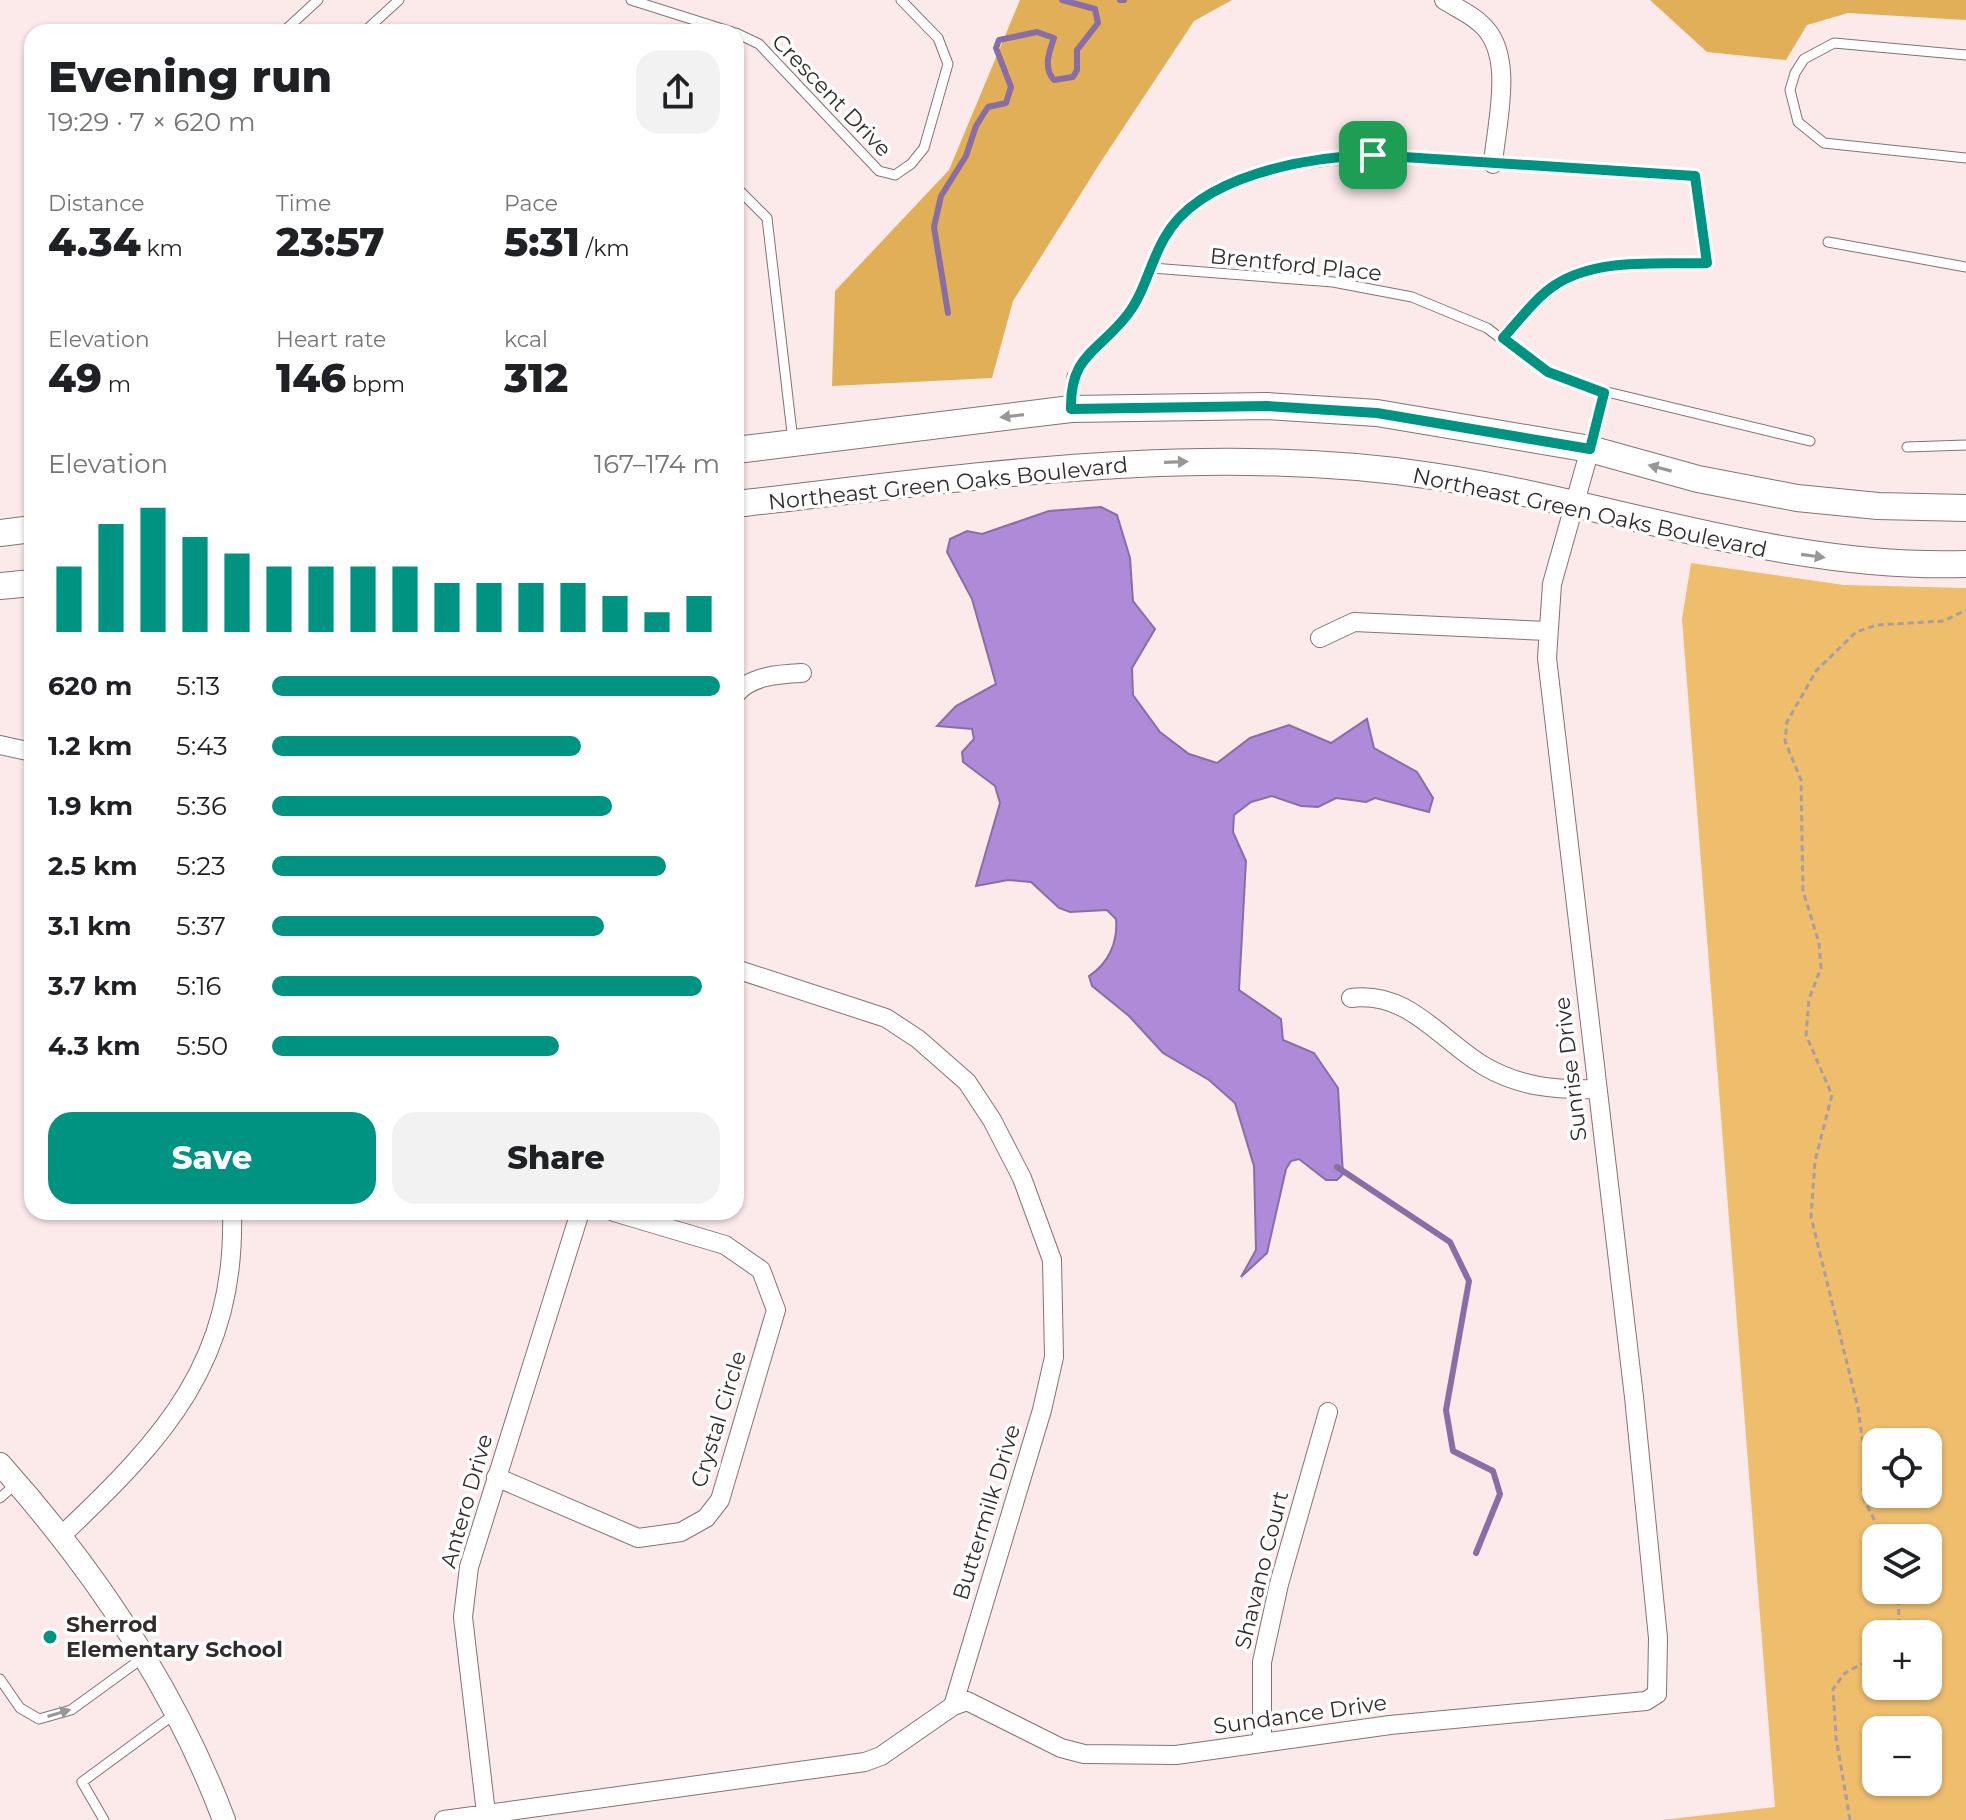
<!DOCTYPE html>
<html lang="en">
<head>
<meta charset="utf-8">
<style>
  body { margin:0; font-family:Montserrat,sans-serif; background:#f2f2f2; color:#202124; height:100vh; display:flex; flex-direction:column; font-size:30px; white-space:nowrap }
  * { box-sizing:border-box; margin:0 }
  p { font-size:26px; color:#757577 }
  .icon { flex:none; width:44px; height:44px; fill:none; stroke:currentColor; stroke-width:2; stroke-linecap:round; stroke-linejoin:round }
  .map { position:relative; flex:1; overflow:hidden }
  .drawer { position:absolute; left:24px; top:24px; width:720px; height:1196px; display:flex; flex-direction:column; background:#fff; border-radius:24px; box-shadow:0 2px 6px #0004 }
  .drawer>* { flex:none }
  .fabs { position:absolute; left:1862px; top:1428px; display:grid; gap:16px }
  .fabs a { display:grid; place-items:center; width:80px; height:80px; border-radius:16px; background:#fff; box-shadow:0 2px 6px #0004; font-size:40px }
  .pin { position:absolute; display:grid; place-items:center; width:68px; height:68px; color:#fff; margin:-34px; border-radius:16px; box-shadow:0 4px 12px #0006 }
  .round { display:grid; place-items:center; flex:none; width:84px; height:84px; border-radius:24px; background:#f2f2f2 }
  .summary { display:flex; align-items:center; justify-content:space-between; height:136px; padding:0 24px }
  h1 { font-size:44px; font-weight:800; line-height:60px }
  .figures { display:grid; grid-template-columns:repeat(3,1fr); gap:12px; height:136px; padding:8px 24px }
  .figures div { display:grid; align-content:center }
  .figures b { font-size:40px; font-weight:800 }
  .figures small { font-size:22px; font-weight:400 }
  .figures p { font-size:22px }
  .chart { height:224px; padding:16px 24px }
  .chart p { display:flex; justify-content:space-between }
  .chart svg { width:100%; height:144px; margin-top:8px; stroke:#009381; stroke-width:6 }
  .cta { display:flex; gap:16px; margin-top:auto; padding:16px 24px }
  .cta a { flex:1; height:92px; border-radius:24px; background:#009381; color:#fff; font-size:32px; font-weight:800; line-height:92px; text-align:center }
  .cta a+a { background:#f2f2f2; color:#202124 }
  ul { padding:0 24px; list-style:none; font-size:26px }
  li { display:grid; grid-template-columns:128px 96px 1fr; align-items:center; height:60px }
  li i { height:20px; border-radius:10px; background:#009381 }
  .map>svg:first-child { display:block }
</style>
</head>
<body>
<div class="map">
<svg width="1966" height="1820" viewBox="0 0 1966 1820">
  <rect width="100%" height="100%" fill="#fceaeb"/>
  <!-- green -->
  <path fill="#efbe6d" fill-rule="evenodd" d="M 1691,563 L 1844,585 L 1966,588 L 1966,1820 L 1662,1820 L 1775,1807 L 1682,619 ZM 1876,1442 L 1928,1442 L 1928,1494 L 1876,1494 ZM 1876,1538 L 1928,1538 L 1928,1590 L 1876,1590 ZM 1876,1634 L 1928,1634 L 1928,1686 L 1876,1686 ZM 1876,1730 L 1928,1730 L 1928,1782 L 1876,1782 Z"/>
  <!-- forest -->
  <path fill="#e0af58" d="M 1020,0 L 1232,0 L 1194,21 L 1102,160 L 1013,301 L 992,378 L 832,386 L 835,291 L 949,170 Z
    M 1650,0 L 1966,0 L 1966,20 L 1848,13 L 1807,25 L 1786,60 L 1707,52 Z"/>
  <!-- water -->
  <path fill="#ae8ad9" stroke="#896ea5" stroke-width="2" d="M 1101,507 L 1117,515 L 1130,558 L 1133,601 L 1155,629 L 1132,668 L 1133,695 L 1160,732 L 1189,754 L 1217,763 L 1250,738 L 1289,725 L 1331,743 L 1367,719 L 1374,748 L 1417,772 L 1433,798 L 1429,812 L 1375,798 L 1366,802 L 1336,798 L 1318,807 L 1301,806 L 1272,796 L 1251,802 L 1234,815 L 1233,832 L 1246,861 L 1239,990 L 1281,1019 L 1283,1040 L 1314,1053 L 1338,1088 L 1343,1174 L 1337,1180 L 1326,1180 L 1299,1159 L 1291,1161 L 1286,1169 L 1267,1253 L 1241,1277 L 1256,1250 L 1254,1166 L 1235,1103 L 1209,1080 L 1163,1053 L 1129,1016 L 1092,986 L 1089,976 C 1109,963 1118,942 1116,919 L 1107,910 L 1070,912 L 1059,908 L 1031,882 L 1008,880 L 976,886 L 1000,803 L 995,786 L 963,762 L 962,752 L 974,739 L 972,729 L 937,726 L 956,706 L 996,684 L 972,599 L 947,552 L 950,539 L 967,531 L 982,534 L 1049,511 Z"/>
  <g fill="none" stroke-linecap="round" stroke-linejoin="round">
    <!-- stream -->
    <path stroke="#896ea5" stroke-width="6" d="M 1120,0 L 1124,0
      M 948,313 L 934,227 L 941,196 L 966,156 L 976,126 L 988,107 L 1006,103 L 1011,87 L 996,48 L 999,40 L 1037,32 L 1054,38 C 1049,52 1043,68 1054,80 L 1073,77 L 1077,70 L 1077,50 L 1098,23 L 1095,9 L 1062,0
      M 1337,1167 L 1450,1242 L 1469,1281 L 1446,1410 L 1453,1451 L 1493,1471 L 1500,1494 L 1476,1553"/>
    <!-- service casing -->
    <g stroke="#837374" stroke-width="11">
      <path id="service" d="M 631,0 L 732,32
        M 283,32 L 318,0
        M 364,32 L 399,0
        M 736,33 L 759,44 L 879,171 L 895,175 L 911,164 L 924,148 L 948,64 L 938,38 L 901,0
        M 1966,55 L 1834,43 L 1804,59 L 1795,73 L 1790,90 L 1798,122 L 1824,143 L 1966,158
        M 736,187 L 767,218 L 793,441
        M 1828,242 L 1966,267
        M 1152,268 L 1333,282 L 1412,297 L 1487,328 L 1527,358 L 1570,383 L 1810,441
        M 1071,407 L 1072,376 L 1131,309 L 1165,237 L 1197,201 L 1229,185 L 1289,166 L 1373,155 L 1695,176 L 1707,263 C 1658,265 1598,257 1555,285 C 1535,298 1519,320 1503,338
        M 1907,447 L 1966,445
        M 1590,448 L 1604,393
        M 0,1498 L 17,1483
        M 0,1679 L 20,1708 L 39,1719 L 71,1710 L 144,1657
        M 104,1820 L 82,1782 L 176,1713"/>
    </g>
    <!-- minor casing -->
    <g stroke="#837374" stroke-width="20">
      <path id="minor" d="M 1444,0 C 1456,8 1471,14 1481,24 C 1516,54 1496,124 1493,164
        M 1320,638 L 1354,622 L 1547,631
        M 736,694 C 750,676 779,674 802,673
        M 0,745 L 32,752
        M 1351,998 C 1409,991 1439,1039 1484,1066 C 1520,1087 1555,1090 1596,1089
        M 496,1477 L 638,1538 L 681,1532 L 706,1518 L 720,1500 L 776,1310 L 761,1270 L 725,1245 L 614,1212
        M 62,1535 C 165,1438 236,1361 232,1212
        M 953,1706 L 967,1701 L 1061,1748 L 1084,1754 L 1176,1755 L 1390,1725 L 1646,1701 L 1657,1694 L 1658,1638 L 1634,1397 L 1547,658 L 1552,584 L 1590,449
        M 1262,1743 L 1262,1662 L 1279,1584 L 1328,1412
        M 486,1813 L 463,1617 L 469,1567 L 580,1212
        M 444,1820 L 865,1762 L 881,1756 L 953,1706 L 1042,1410 L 1054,1357 L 1052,1260 L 1022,1178 L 992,1120 L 967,1082 L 918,1039 L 886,1018 L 736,969"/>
    </g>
    <!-- tertiary casing -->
    <g stroke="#837374" stroke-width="24">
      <path id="tertiary" d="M 0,1464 C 94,1569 174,1687 224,1820"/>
    </g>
    <!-- secondary casing -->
    <g stroke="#837374" stroke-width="28">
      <path id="secondary" d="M 736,450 L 1071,409 L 1267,406 L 1377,413 L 1484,431 L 1590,449 L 1698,479 L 1797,498 L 1878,506 L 1966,508
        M 736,504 C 966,478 1200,441 1432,476 C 1612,503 1782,570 1966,564
        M 0,533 L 32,529
        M 0,586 L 32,583"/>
    </g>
    <!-- path -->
    <path stroke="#ab9d9e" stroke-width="3" stroke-dasharray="6 4" stroke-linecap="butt" d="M 1883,1538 L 1863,1497 L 1864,1451 L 1858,1408 L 1811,1217 L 1815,1161 L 1832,1095 L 1806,1035 L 1809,999 L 1821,968 L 1819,943 L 1803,891 L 1801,780 L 1785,741 L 1787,722 L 1816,671 L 1856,632 L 1877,625 L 1944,621 L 1966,610
      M 1894,1634 L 1899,1622 L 1898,1590
      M 1850,1820 L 1836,1737 L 1833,1689 L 1845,1673 L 1876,1656"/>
    <!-- service -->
    <use href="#service" stroke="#fff" stroke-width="9"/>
    <!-- minor -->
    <use href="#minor" stroke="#fff" stroke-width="18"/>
    <!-- tertiary -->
    <use href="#tertiary" stroke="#fff" stroke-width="22"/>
    <!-- secondary -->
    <use href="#secondary" stroke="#fff" stroke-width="26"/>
  </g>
  <!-- one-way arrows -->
  <defs><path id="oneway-solid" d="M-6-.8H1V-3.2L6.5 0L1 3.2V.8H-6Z" transform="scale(2)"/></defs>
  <g fill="#999696">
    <use href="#oneway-solid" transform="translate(1012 416) rotate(173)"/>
    <use href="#oneway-solid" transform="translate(1176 462) rotate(-2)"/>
    <use href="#oneway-solid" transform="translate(1660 468) rotate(-165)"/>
    <use href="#oneway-solid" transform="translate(1813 556) rotate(8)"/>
    <use href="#oneway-solid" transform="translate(59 1713) rotate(-17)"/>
  </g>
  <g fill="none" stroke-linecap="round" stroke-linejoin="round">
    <!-- route casing -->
    <g stroke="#fff" stroke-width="16">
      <path id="route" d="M 1373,155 L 1695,176 L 1707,263 C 1658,265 1598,257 1555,285 C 1535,298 1519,321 1503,338 L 1548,372 L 1604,393 L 1590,449 L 1377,413 L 1267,406 L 1071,409 C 1070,354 1098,353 1128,314 C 1145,292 1150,262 1165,237 C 1200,175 1307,157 1373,155 Z"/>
    </g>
    <!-- route -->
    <use href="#route" stroke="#009381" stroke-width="10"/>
  </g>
  <!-- markers -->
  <circle fill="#009381" stroke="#fff" stroke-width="3" cx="50" cy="1637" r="8"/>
  <g text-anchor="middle" stroke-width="7" stroke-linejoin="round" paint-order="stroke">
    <!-- street labels -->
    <g font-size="22" fill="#332c2c" stroke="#fff">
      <text transform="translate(832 95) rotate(46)" y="8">Crescent Drive</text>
      <text transform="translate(1296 264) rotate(6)" y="8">Brentford Place</text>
      <text transform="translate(948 483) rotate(-6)" y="8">Northeast Green Oaks Boulevard</text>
      <text transform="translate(1590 512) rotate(12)" y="8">Northeast Green Oaks Boulevard</text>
      <text transform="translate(1570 1069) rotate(-97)" y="8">Sunrise Drive</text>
      <text transform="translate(718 1419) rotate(-73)" y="8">Crystal Circle</text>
      <text transform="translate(466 1501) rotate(-74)" y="8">Antero Drive</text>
      <text transform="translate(986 1512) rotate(-73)" y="8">Buttermilk Drive</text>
      <text transform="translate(1261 1570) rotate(-76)" y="8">Shavano Court</text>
      <text transform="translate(1300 1714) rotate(-8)" y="8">Sundance Drive</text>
    </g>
    <!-- poi labels -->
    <g font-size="22" font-weight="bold" fill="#332c2c" stroke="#fff" text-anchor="start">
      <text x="66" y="1632">Sherrod<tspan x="66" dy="25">Elementary School</tspan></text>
    </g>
  </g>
</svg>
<div class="fabs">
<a><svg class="icon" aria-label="locate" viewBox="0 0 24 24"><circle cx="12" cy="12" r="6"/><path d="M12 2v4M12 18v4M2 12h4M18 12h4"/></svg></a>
<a><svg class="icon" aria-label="layers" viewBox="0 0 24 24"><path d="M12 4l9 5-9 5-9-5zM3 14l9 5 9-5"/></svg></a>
<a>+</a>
<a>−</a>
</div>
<div class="pin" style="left:1373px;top:155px;background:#1e9e55"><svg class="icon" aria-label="arrive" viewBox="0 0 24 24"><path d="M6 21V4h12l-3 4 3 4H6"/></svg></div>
<section class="drawer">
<div class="summary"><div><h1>Evening run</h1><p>19:29 · 7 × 620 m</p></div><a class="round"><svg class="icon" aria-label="share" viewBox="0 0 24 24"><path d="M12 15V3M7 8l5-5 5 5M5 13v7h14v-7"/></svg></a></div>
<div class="figures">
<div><p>Distance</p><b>4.34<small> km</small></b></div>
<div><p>Time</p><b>23:57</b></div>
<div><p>Pace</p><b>5:31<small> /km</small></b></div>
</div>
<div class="figures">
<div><p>Elevation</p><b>49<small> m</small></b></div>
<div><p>Heart rate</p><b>146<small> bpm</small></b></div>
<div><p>kcal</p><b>312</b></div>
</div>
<div class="chart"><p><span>Elevation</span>167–174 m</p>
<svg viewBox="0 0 160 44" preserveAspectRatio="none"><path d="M5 44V24M15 44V11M25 44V6M35 44V15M45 44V20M55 44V24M65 44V24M75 44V24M85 44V24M95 44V29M105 44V29M115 44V29M125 44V29M135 44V33M145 44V38M155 44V33"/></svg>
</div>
<ul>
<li><b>620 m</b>5:13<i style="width:100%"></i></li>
<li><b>1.2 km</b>5:43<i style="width:69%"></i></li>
<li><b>1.9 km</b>5:36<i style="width:76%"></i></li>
<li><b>2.5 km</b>5:23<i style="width:88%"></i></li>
<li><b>3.1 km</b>5:37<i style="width:74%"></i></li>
<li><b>3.7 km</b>5:16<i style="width:96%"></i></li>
<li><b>4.3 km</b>5:50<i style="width:64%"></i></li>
</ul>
<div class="cta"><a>Save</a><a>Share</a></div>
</section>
</div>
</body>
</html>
